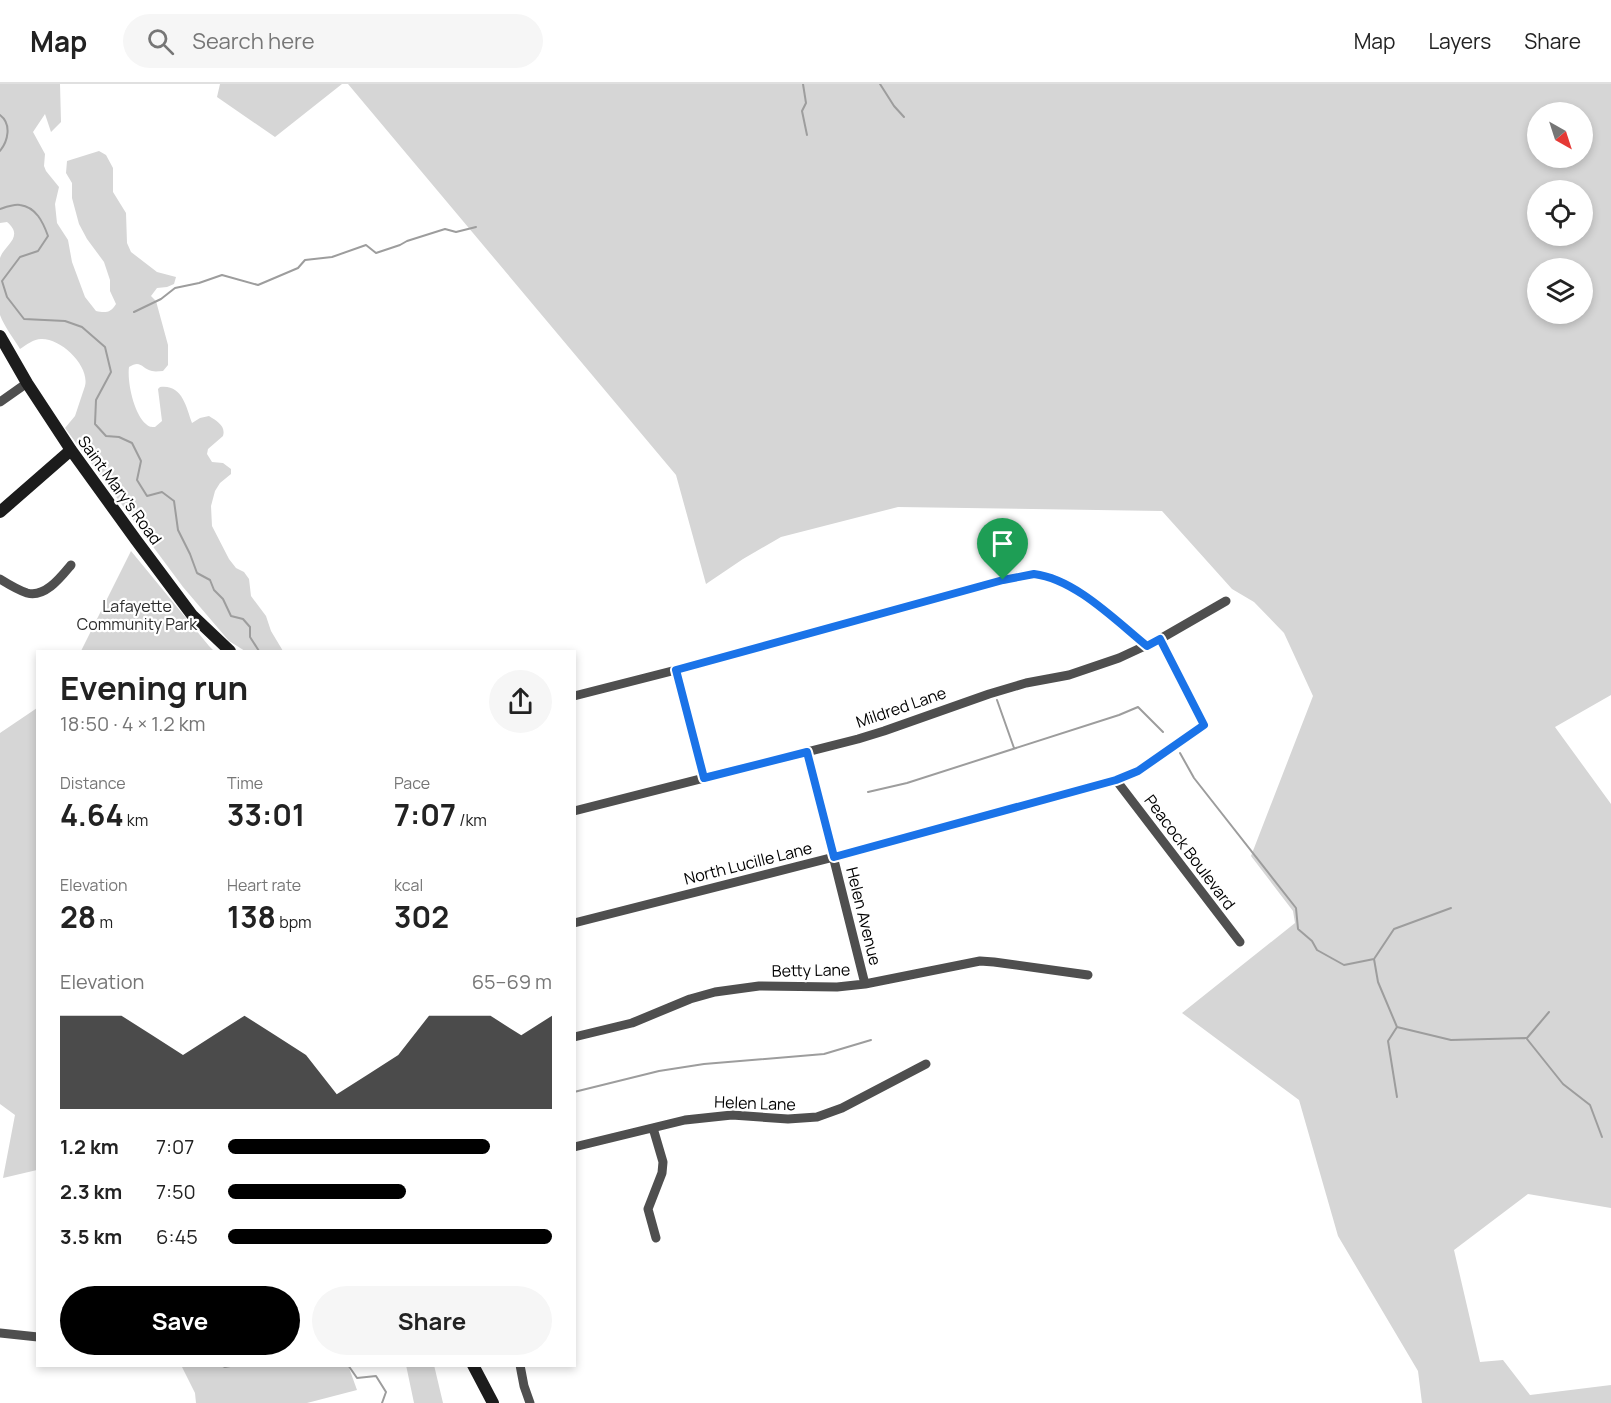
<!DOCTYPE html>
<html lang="en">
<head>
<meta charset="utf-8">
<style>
  body { margin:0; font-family:Manrope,sans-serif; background:#f6f6f6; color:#222; height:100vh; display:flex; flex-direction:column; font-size:22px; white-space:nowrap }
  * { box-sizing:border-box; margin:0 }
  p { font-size:20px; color:#767676 }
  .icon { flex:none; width:33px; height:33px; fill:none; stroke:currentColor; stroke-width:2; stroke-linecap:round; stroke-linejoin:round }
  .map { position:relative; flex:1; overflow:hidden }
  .side { position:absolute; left:36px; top:566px; width:540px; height:717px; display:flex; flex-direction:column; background:#fff; border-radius:0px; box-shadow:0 3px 9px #0003 }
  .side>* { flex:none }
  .needle { width:39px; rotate:141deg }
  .fabs { position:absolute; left:1527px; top:18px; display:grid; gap:12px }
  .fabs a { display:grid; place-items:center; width:66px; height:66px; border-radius:50%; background:#fff; box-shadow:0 3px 9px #0003; font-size:30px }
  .pin { position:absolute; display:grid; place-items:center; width:51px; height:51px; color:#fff; margin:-62px -26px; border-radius:50% 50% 50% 0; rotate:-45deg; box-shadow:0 0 6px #0007 }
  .pin .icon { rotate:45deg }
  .round { display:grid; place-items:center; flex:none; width:63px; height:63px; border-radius:32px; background:#f6f6f6 }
  .overview { display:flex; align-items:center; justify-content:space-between; height:102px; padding:0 24px }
  h1 { font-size:33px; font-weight:700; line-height:45px }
  .metrics { display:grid; grid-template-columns:repeat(3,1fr); gap:9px; height:102px; padding:6px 24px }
  .metrics div { display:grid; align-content:center }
  .metrics b { font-size:30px; font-weight:700 }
  .metrics small { font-size:16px; font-weight:400 }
  .metrics p { font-size:16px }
  .chart { height:168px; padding:12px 24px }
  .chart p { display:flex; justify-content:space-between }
  .chart svg { width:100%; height:108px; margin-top:6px; fill:#000; opacity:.7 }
  .action { display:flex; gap:12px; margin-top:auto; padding:12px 24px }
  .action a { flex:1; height:69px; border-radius:36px; background:#000; color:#fff; font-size:24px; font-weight:700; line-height:69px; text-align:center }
  .action a+a { background:#f6f6f6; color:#222 }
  ul { padding:0 24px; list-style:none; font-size:20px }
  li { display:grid; grid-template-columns:96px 72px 1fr; align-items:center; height:45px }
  li i { height:15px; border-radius:8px; background:#000 }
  header { display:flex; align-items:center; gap:36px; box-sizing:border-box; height:84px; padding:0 30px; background:#fff; border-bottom:2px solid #e0e0e0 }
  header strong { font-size:28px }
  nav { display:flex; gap:33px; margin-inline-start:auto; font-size:21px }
  .search { width:420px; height:54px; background:#f6f6f6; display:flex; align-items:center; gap:15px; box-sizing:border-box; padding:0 21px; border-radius:33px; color:#767676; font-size:22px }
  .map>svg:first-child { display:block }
</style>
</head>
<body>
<header>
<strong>Map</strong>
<div class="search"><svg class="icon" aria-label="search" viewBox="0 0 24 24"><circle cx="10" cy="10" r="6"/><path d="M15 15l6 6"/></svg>Search here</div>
<nav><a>Map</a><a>Layers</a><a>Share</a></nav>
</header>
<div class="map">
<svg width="1611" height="1319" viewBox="0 0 1611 1319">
  <rect width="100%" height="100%" fill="#fff"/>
  <!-- green -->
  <path fill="#d6d6d6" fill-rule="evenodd" d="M 0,0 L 60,0 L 61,38 L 51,48 L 45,30 L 33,48 L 45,70 L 44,82 L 46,87 L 59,103 L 55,120 L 57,139 L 68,156 L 72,178 L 85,213 L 96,227 C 105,229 111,229 116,220 L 110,207 L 110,196 L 104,178 L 87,155 L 79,140 L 72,114 L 72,99 L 66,89 L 67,77 L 99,67 L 106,71 L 113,84 L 113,108 L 126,129 L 127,159 L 131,168 L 157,188 L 176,193 L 174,200 L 167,203 L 157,204 L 151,212 L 156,217 L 168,261 L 168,281 L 163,287 C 159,287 156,288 152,287 C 142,285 141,275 129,283 C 127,298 134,330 146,340 C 149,343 151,343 155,343 L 162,337 L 158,305 L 160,303 C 182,300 186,322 192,339 L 200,334 L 209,332 C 217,337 226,342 223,352 L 208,365 L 207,370 L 212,378 L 223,379 L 231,385 L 231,390 L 220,399 L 215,407 L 211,422 L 212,442 L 229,475 L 236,484 L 244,488 L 249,495 L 251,512 L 266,532 L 271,547 L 283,567 L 245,567 L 229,557 L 183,503 L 65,344 L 75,332 L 85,302 C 90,282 61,254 41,255 C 34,255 26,261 20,265 C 14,255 4,242 0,231 C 0,227 0,179 0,174 C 4,161 25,153 7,138 L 0,139 Z
    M 220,0 L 342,0 L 275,53 L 217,13 Z
    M 348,0 L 1611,0 L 1611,611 L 1555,643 L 1611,720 L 1611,1124 L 1528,1110 L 1454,1166 L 1480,1278 L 1503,1276 L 1530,1311 L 1611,1301 L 1611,1319 L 1422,1319 L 1418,1287 L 1338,1152 L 1299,1016 L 1182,929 L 1295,839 L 1293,827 L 1251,772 L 1313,612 L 1284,549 L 1254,518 L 1232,505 L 1162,427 L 898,423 L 781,453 L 743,475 L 706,500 L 676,391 ZM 1538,28 L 1582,28 L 1582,74 L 1538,74 ZM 1538,106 L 1582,106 L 1582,152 L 1538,152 ZM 1582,184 L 1582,230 L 1538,230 L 1538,184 Z
    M 131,467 L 209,562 L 214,567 L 81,567 Z
    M 37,624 L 37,1086 L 3,1094 L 15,1031 L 0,1020 L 0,649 Z
    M 181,1281 L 348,1281 L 357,1306 L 307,1319 L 196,1319 L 195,1309 Z
    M 406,1281 L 434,1281 L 443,1319 L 414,1319 Z"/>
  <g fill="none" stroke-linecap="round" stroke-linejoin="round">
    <!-- stream -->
    <path stroke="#9d9d9d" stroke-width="2" d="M 803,0 L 806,19 L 802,27 L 807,51
      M 880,0 L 894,22 L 904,33
      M 0,31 C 12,40 8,57 0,67
      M 0,125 C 6,123 14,120 20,121 C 36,123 43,138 48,152 L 38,167 L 20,173 L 2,197 L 7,213 L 24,235 L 65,237 L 82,243 L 105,263 L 111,288 L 96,316 L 95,340 L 106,352 L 119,353 L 132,359 L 141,377 L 137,396 L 147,412 L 162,408 L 174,417 L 178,446 L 190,470 L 197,489 L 210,496 L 214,506 L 223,515 L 231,532 L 243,535 L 250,543 L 250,553 L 259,567
      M 134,228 L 161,215 L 175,204 L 199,199 L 222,191 L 258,201 L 298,184 L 305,176 L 332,173 L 366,161 L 376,169 L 400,161 L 407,157 L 445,145 L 456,148 L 476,143
      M 997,616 L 1014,664
      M 1180,669 L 1194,694 L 1296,824 L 1298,845 L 1312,857 L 1317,866 L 1344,881 L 1374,875 L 1394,845 L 1451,824
      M 868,708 L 907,699 L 1119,631 L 1138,623 L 1163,648
      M 1374,875 L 1378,898 L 1397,943 L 1451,956 L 1527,954 L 1549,928
      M 1527,955 L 1563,1000 L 1590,1021 L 1602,1053
      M 574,1008 L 659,987 L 704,980 L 824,970 L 871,956
      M 1397,1013 L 1388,957 L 1397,943
      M 221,1281 L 225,1283 L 236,1281
      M 348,1281 L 357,1294 L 376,1292 L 386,1308 L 382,1319"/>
    <!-- street -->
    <path stroke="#4f4f4f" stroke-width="9" d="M 0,318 L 27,299
      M 0,495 C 8,500 18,506 27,509 C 45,514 61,493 71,481
      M 676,586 L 704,694
      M 574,612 L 676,586 L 1003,496 C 1013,493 1024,490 1035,490 C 1071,491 1120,539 1147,562
      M 807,668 L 865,900
      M 1116,696 L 1240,858
      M 574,727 L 858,655 L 884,647 L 989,610 L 1026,599 L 1069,591 L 1119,574 L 1160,555 L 1226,517
      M 574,839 L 834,773 L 1116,696 L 1138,687 L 1204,641 L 1160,555
      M 574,953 L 632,939 L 690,915 L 715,908 L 759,902 L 837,903 L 865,900 L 980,877 L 994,878 L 1088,891
      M 653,1044 L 663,1078 L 662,1089 L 648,1125 L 656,1154
      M 574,1063 L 685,1036 L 732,1031 L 788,1035 L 817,1033 L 842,1024 L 926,980
      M 0,1249 L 38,1253
      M 520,1281 L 524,1302 L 530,1319"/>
    <!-- secondary -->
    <path stroke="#1c1c1c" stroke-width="12" d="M 0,252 L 27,299 L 71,366 L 136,456 L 192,531 L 230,567
      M 0,428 L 71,366
      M 473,1281 L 493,1319"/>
  </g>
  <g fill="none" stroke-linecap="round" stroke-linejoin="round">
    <!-- route casing -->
    <g stroke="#fff" stroke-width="12">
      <path id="route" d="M 1034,490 C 1075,495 1115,536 1147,562 L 1160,555 L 1204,641 L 1138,687 L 1116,696 L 834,773 L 807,668 L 704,694 L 676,586 L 1003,496 Z"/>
    </g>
    <!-- route -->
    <use href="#route" stroke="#1a73e8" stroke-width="8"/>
  </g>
  <g text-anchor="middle" stroke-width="4.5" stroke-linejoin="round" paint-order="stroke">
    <!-- street labels -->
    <g font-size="16" fill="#000" stroke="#fff">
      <text transform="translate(120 406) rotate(54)" y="6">Saint Mary's Road</text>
      <text transform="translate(901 623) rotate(-19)" y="6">Mildred Lane</text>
      <text transform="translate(1190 768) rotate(53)" y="6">Peacock Boulevard</text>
      <text transform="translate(748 779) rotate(-14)" y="6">North Lucille Lane</text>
      <text transform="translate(864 832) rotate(76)" y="6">Helen Avenue</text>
      <text transform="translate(811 886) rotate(-1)" y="6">Betty Lane</text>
      <text transform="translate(755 1019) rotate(2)" y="6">Helen Lane</text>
    </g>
    <!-- park labels -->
    <g font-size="16" fill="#2d2d2d" stroke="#fff">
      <text x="137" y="528">Lafayette<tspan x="137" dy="18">Community Park</tspan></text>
    </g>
  </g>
</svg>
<div class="fabs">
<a><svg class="needle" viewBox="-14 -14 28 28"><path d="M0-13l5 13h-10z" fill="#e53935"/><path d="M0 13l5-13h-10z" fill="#767676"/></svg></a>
<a><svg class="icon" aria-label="locate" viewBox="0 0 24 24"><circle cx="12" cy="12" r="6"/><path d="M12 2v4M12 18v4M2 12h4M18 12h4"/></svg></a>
<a><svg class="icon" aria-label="layers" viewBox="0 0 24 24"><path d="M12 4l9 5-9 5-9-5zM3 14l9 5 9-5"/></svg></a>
</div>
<div class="pin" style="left:1003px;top:496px;background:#1e9e55"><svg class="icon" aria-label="arrive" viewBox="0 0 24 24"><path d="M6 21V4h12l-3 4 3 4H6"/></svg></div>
<section class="side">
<div class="overview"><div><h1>Evening run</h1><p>18:50 · 4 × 1.2 km</p></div><a class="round"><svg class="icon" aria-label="share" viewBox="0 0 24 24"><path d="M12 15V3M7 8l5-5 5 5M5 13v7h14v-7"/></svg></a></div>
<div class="metrics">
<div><p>Distance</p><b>4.64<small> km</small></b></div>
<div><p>Time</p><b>33:01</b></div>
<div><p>Pace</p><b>7:07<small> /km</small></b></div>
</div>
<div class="metrics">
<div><p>Elevation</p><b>28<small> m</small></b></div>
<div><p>Heart rate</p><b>138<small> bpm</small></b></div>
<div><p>kcal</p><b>302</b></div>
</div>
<div class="chart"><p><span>Elevation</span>65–69 m</p>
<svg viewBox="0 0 160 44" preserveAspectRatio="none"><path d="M0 44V6L10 6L20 6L30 14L40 22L50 14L60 6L70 14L80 22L90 38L100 30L110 22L120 6L130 6L140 6L150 14L160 6V44z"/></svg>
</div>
<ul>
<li><b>1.2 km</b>7:07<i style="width:81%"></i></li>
<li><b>2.3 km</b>7:50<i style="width:55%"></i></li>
<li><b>3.5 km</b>6:45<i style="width:100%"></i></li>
</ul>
<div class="action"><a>Save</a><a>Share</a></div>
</section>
</div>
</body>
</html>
